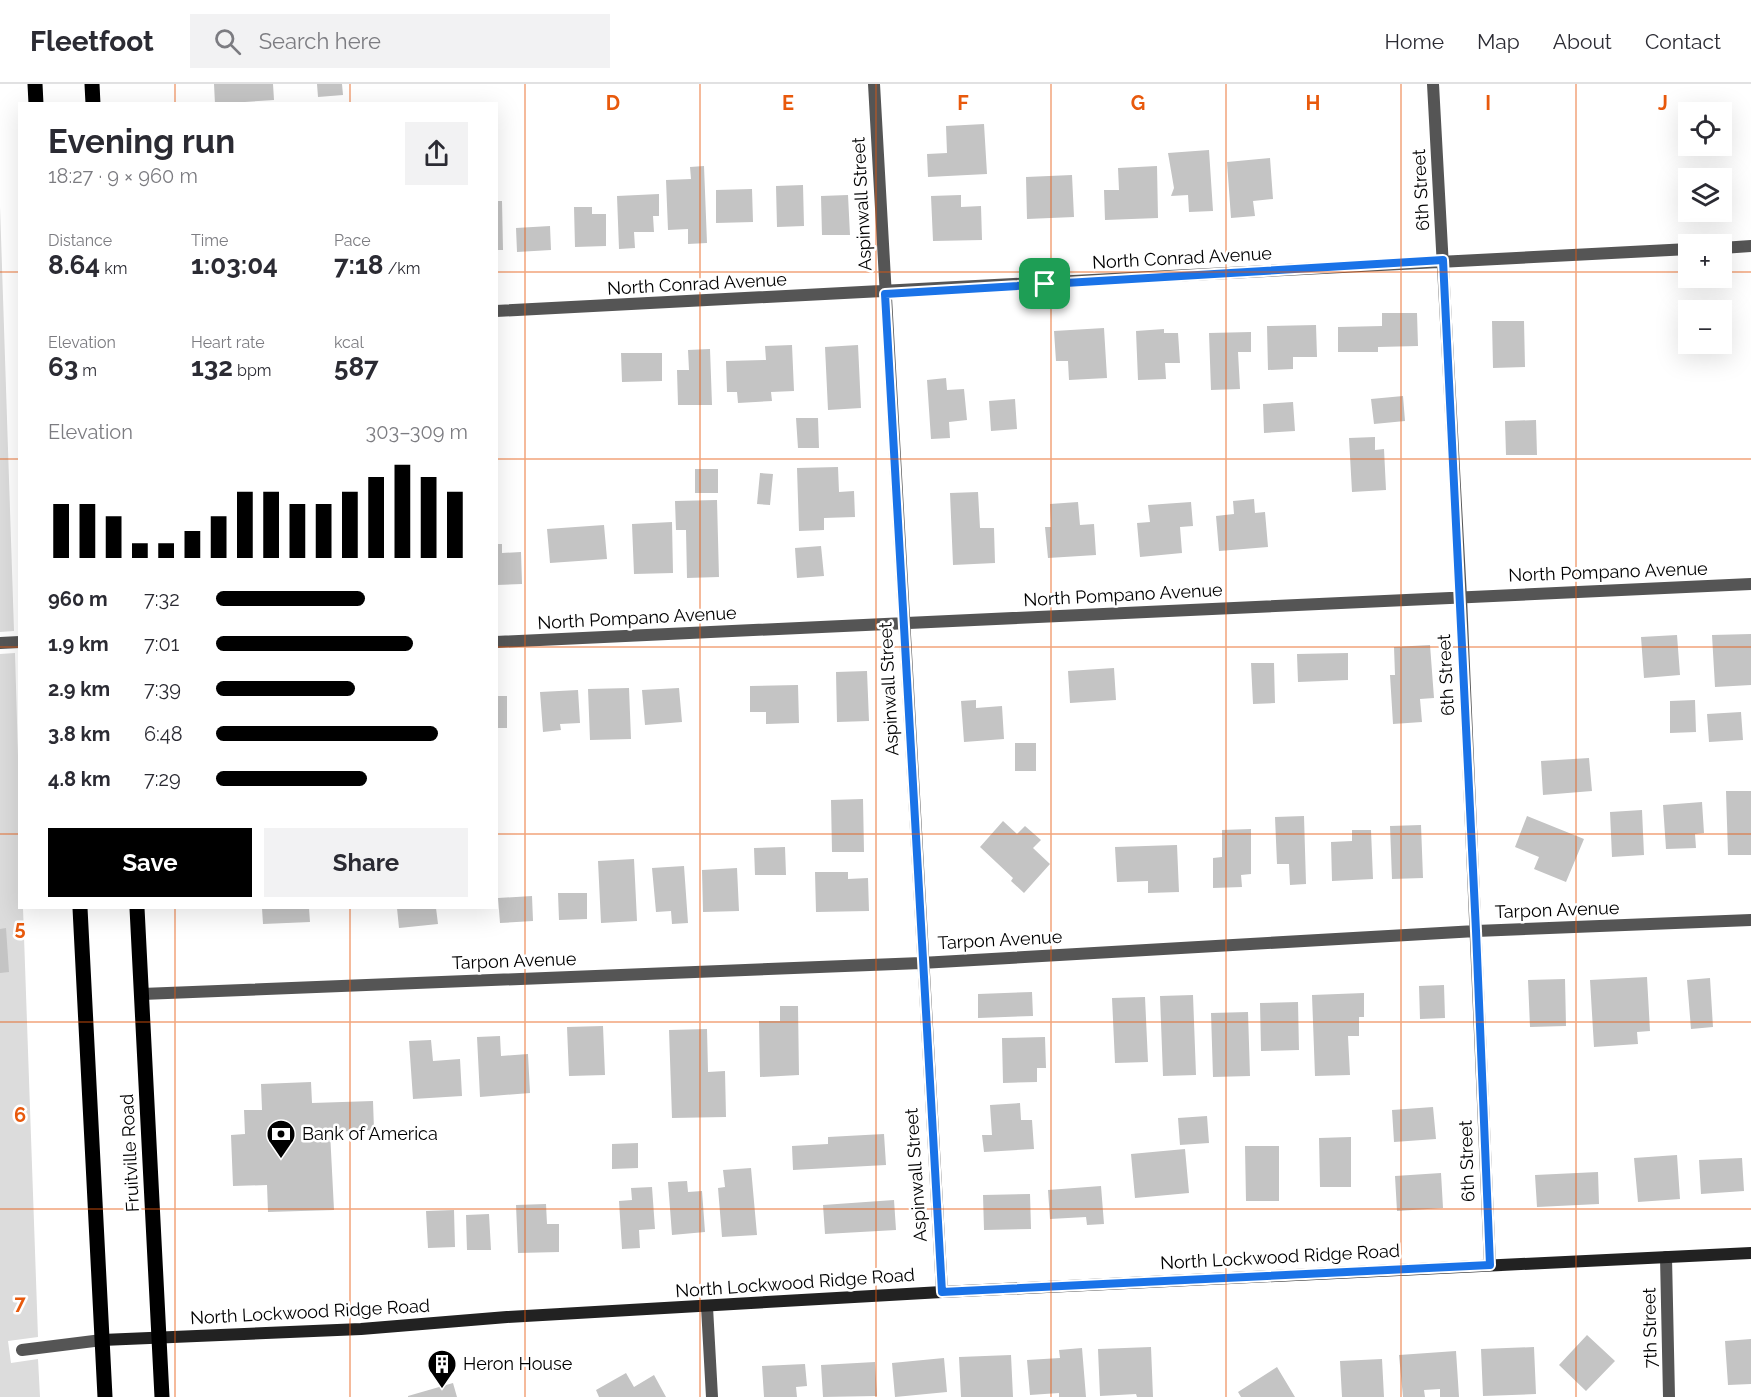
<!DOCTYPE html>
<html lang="en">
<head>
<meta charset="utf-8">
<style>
  body { margin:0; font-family:Raleway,sans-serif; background:#f2f2f3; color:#2b2b33; height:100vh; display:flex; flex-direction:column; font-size:22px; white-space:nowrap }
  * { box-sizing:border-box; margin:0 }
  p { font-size:20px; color:#7c7c81 }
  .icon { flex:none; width:33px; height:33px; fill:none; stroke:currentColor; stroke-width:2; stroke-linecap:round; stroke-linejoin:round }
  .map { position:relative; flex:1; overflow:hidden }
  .details { position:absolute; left:18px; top:18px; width:480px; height:807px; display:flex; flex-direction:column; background:#fff; border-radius:0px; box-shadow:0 6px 24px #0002 }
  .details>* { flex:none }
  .controls { position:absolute; left:1678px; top:18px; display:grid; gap:12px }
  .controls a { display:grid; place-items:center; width:54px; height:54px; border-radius:0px; background:#fff; box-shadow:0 6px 24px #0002; font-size:30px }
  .pin { position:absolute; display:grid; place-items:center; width:51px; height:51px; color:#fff; margin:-26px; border-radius:12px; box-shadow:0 3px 9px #0006 }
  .round { display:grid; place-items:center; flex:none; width:63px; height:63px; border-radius:0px; background:#f2f2f3 }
  .headline { display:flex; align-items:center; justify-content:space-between; height:102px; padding:0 30px }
  h1 { font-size:33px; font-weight:700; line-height:45px }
  .stats { display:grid; grid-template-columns:repeat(3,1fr); gap:9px; height:102px; padding:6px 30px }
  .stats div { display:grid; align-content:center }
  .stats b { font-size:26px; font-weight:700 }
  .stats small { font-size:16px; font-weight:400 }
  .stats p { font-size:16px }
  .chart { height:168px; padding:12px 30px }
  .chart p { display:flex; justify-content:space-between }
  .chart svg { width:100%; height:108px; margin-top:6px; stroke:#000; stroke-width:6 }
  .primary-button { display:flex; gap:12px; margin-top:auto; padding:12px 30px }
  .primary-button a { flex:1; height:69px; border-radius:0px; background:#000; color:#fff; font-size:24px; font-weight:700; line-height:69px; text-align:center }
  .primary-button a+a { background:#f2f2f3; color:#2b2b33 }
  ul { padding:0 30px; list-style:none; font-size:20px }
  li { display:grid; grid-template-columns:96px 72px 1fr; align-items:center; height:45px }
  li i { height:15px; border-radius:8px; background:#000 }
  header { display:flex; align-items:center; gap:36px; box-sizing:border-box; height:84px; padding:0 30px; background:#fff; border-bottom:2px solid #e1e1e2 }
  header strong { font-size:28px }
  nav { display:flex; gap:33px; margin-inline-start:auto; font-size:21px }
  .search { width:420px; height:54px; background:#f2f2f3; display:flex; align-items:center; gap:15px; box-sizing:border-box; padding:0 21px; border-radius:0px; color:#7c7c81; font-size:22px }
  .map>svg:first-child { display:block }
</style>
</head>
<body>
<header>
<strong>Fleetfoot</strong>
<div class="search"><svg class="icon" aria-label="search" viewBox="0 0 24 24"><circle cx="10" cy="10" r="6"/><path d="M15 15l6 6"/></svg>Search here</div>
<nav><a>Home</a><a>Map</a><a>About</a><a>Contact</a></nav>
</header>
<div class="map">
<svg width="1751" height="1313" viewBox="0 0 1751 1313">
  <rect width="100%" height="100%" fill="#fff"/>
  <!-- green -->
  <path fill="#dcdcdc" d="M 0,122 L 14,547 L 0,548 Z
    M 15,569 L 19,706 L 20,824 L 23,824 L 38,1253 L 8,1257 L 11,1279 L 38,1275 L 40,1313 L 0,1313 L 0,570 Z"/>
  <!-- building -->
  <path fill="#c4c4c4" d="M 214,0 L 273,0 L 274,16 L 215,20 Z
    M 317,0 L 342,0 L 343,11 L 318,13 Z
    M 984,40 L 987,90 L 928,93 L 927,70 L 947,69 L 946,42 Z
    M 1209,66 L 1213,127 L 1189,128 L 1188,111 L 1171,112 L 1174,104 L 1168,69 Z
    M 1270,74 L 1273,115 L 1253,117 L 1255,132 L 1231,134 L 1227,78 Z
    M 704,82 L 707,159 L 688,160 L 688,145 L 668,146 L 666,96 L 691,95 L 690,83 Z
    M 1157,82 L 1158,134 L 1105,136 L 1104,106 L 1119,106 L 1118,84 Z
    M 1072,91 L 1074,133 L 1027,135 L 1026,93 Z
    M 803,101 L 804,142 L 777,143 L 776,102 Z
    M 752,105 L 753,138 L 716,139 L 716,106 Z
    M 659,110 L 659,132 L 653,132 L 654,148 L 634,148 L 635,164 L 619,165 L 617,112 Z
    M 848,111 L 850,151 L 822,151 L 821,112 Z
    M 961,111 L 961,123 L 981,122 L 982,156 L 933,157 L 931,112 Z
    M 496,117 L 502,117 L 503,166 L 496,166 Z
    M 574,123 L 592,123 L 592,130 L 606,130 L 606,162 L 575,163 Z
    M 550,142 L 551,166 L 517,168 L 516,144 Z
    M 1382,229 L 1417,229 L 1418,262 L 1378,263 L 1378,268 L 1338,268 L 1338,243 L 1382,242 Z
    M 1492,237 L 1524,237 L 1525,283 L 1493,284 Z
    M 1316,241 L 1317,273 L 1293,273 L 1293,285 L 1268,286 L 1267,242 Z
    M 1104,244 L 1107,294 L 1069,296 L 1068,277 L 1056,277 L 1054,247 Z
    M 1164,245 L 1164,249 L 1178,249 L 1180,279 L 1165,279 L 1166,295 L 1138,296 L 1136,247 Z
    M 1251,248 L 1251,268 L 1238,268 L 1240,305 L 1211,306 L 1209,249 Z
    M 792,261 L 794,307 L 771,308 L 772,317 L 738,319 L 737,308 L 727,308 L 726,277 L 766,276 L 765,262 Z
    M 858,261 L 861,324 L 828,326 L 825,263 Z
    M 710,265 L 712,321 L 678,321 L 677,286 L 689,286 L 688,266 Z
    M 621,269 L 662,269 L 662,297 L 622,298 Z
    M 946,294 L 947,306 L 964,305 L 967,336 L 949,338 L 950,354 L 931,355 L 927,296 Z
    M 1403,312 L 1405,337 L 1374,340 L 1371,315 Z
    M 1015,315 L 1017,345 L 991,347 L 989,317 Z
    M 1293,318 L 1295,347 L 1264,349 L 1263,320 Z
    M 796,334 L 818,334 L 819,364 L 798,364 Z
    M 1536,336 L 1537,371 L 1506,371 L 1505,337 Z
    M 1375,353 L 1375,366 L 1384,365 L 1386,406 L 1352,408 L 1349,354 Z
    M 838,383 L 839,408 L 854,407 L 855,433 L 824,434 L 824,446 L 799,447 L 797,384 Z
    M 695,385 L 718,385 L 718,409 L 695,409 Z
    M 760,389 L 773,390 L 770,421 L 757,420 Z
    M 978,408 L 980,444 L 994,444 L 995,479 L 953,481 L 950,409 Z
    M 1254,415 L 1255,429 L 1265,428 L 1268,463 L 1219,467 L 1216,432 L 1234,430 L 1233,417 Z
    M 717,416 L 719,493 L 687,494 L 686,446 L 676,446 L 675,417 Z
    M 1078,418 L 1080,441 L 1094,440 L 1096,471 L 1048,474 L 1045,443 L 1051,443 L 1050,420 Z
    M 1191,418 L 1193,442 L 1180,443 L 1182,469 L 1140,473 L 1137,439 L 1150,438 L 1148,421 Z
    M 672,438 L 673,489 L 634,490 L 632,440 Z
    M 604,441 L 607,475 L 550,479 L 547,445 Z
    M 496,460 L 502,460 L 502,469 L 521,468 L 522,500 L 496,501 Z
    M 821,462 L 824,492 L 797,494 L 795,464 Z
    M 1751,550 L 1751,601 L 1715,603 L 1712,551 Z
    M 1677,551 L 1680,591 L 1644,594 L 1641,553 Z
    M 1430,561 L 1434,614 L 1420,615 L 1422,638 L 1393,640 L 1390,591 L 1395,591 L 1394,563 Z
    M 1348,569 L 1348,596 L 1298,598 L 1297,570 Z
    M 1251,579 L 1274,579 L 1275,619 L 1253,620 Z
    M 1114,584 L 1116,616 L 1070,619 L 1068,587 Z
    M 867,587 L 869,637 L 837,638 L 836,588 Z
    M 798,601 L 799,639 L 766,640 L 766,628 L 750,628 L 750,602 Z
    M 629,604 L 631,655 L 590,656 L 588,605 Z
    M 679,604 L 682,638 L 645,641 L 642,606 Z
    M 578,606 L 580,639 L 560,640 L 561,646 L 543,648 L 540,608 Z
    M 496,612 L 507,612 L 507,644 L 496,644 Z
    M 976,616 L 976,624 L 1002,622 L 1004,655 L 964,658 L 961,617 Z
    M 1695,616 L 1696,648 L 1670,649 L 1670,617 Z
    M 1741,628 L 1743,656 L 1709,658 L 1707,630 Z
    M 1015,659 L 1036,659 L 1036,687 L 1015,687 Z
    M 1589,674 L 1592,707 L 1543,711 L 1541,677 Z
    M 1726,707 L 1751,707 L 1751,771 L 1728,771 Z
    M 863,715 L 864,768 L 832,768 L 831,716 Z
    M 1702,718 L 1704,749 L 1695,750 L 1696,764 L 1666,765 L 1663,721 Z
    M 1642,726 L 1644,771 L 1612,773 L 1610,728 Z
    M 1304,732 L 1306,800 L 1290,801 L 1289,780 L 1277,780 L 1275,733 Z
    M 1527,732 L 1584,755 L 1566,798 L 1534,785 L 1539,773 L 1515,763 Z
    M 1003,737 L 1017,750 L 1025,742 L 1041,756 L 1033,764 L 1050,780 L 1024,809 L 1011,797 L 1013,794 L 980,763 Z
    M 1421,741 L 1423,794 L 1392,795 L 1390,742 Z
    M 1251,745 L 1251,790 L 1241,791 L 1242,803 L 1213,804 L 1213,774 L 1222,773 L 1222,746 Z
    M 1352,746 L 1371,746 L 1373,795 L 1332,797 L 1331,758 L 1352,757 Z
    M 1177,761 L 1179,808 L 1148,809 L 1148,797 L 1117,798 L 1115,763 Z
    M 785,763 L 786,791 L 755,791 L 754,764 Z
    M 634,775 L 637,837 L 601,839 L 598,777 Z
    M 684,782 L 688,839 L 672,840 L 671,827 L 656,828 L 652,784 Z
    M 737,784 L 739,827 L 703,828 L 702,786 Z
    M 815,788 L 848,788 L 848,795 L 868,794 L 869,827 L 816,828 Z
    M 558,809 L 587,809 L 587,835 L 559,836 Z
    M 532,812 L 533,837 L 500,839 L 498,814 Z
    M 262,824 L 309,824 L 310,838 L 263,840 Z
    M 397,824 L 436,824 L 438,840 L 399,844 Z
    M 6,844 L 9,888 L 0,889 L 0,845 Z
    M 1647,893 L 1650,947 L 1637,948 L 1638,960 L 1594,963 L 1590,896 Z
    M 1710,894 L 1713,943 L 1691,945 L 1687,896 Z
    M 1565,895 L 1566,942 L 1530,943 L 1528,896 Z
    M 1444,901 L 1445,934 L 1420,935 L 1419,902 Z
    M 1032,908 L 1033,932 L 978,934 L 978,910 Z
    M 1364,909 L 1364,933 L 1359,933 L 1359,952 L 1348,952 L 1350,991 L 1315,992 L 1312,911 Z
    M 1193,911 L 1196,991 L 1163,992 L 1160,912 Z
    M 1145,913 L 1148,978 L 1115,979 L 1112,914 Z
    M 1298,918 L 1299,966 L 1261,967 L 1260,919 Z
    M 780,922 L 798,922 L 799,991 L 760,993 L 759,937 L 780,937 Z
    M 1248,928 L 1250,992 L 1213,993 L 1211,929 Z
    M 603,942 L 605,991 L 569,992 L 567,943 Z
    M 707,945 L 708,988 L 725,987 L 726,1033 L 672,1034 L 669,946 Z
    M 500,952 L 501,972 L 528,970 L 530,1009 L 480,1013 L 477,953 Z
    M 1045,953 L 1046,984 L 1037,984 L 1037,998 L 1003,999 L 1002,954 Z
    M 431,956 L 433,977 L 460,975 L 462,1012 L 413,1015 L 409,957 Z
    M 311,998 L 312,1019 L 373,1017 L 374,1046 L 330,1048 L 334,1126 L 268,1128 L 267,1101 L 233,1102 L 231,1051 L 245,1050 L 244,1026 L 262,1026 L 261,1000 Z
    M 1020,1019 L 1021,1036 L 1032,1036 L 1034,1065 L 984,1068 L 982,1051 L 992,1051 L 990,1021 Z
    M 1433,1023 L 1436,1055 L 1394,1058 L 1392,1026 Z
    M 1207,1032 L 1209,1059 L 1180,1061 L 1178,1034 Z
    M 884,1050 L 886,1081 L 793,1086 L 792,1062 L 828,1060 L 828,1053 Z
    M 1351,1053 L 1351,1103 L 1320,1103 L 1319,1054 Z
    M 638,1059 L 638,1084 L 612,1085 L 612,1060 Z
    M 1245,1062 L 1279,1062 L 1279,1117 L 1246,1117 Z
    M 1185,1065 L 1189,1109 L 1135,1114 L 1131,1070 Z
    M 1677,1071 L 1680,1115 L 1638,1118 L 1634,1074 Z
    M 1742,1074 L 1744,1107 L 1701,1110 L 1699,1076 Z
    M 751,1084 L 757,1151 L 722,1153 L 718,1104 L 725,1103 L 723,1086 Z
    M 1598,1088 L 1599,1120 L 1537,1123 L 1535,1091 Z
    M 1441,1089 L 1443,1124 L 1397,1127 L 1395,1092 Z
    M 687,1097 L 688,1108 L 702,1107 L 705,1148 L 672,1151 L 668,1098 Z
    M 1101,1102 L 1104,1140 L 1087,1141 L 1086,1133 L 1050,1135 L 1048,1106 Z
    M 652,1103 L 655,1145 L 639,1146 L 640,1164 L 622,1165 L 619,1117 L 632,1116 L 631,1104 Z
    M 1030,1110 L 1031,1145 L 984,1146 L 983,1111 Z
    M 894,1116 L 896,1146 L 825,1150 L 823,1121 Z
    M 546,1120 L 547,1140 L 559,1140 L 559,1168 L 518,1169 L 516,1121 Z
    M 454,1126 L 455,1163 L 428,1164 L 426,1127 Z
    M 489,1130 L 491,1166 L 467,1166 L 466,1131 Z
    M 1587,1251 L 1615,1277 L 1586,1307 L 1559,1281 Z
    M 1751,1255 L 1751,1300 L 1728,1301 L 1725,1257 Z
    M 1151,1263 L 1153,1313 L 1137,1313 L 1136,1310 L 1100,1312 L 1098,1265 Z
    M 1534,1263 L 1536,1310 L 1483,1312 L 1481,1265 Z
    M 1082,1264 L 1086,1313 L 1059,1313 L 1059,1309 L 1030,1311 L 1027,1276 L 1060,1274 L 1059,1266 Z
    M 1456,1267 L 1459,1313 L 1440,1313 L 1440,1305 L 1424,1306 L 1425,1313 L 1403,1313 L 1399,1271 Z
    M 1011,1271 L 1013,1313 L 961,1313 L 959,1273 Z
    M 944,1274 L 947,1308 L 895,1313 L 892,1279 Z
    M 1382,1275 L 1384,1313 L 1342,1313 L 1340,1277 Z
    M 875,1278 L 877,1312 L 823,1313 L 821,1281 Z
    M 805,1280 L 807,1302 L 796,1303 L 797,1313 L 764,1313 L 762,1282 Z
    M 1277,1283 L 1295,1313 L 1241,1313 L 1238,1308 Z
    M 626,1289 L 634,1303 L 654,1291 L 666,1313 L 599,1313 L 596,1306 Z
    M 453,1299 L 457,1313 L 408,1313 L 408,1312 Z"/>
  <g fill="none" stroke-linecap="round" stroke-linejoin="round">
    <!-- street -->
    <path stroke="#555" stroke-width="12" d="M 874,0 L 942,1208
      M 1433,0 L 1461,513 L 1490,1181
      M 1722,164 L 1751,162
      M 496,227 C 894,209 1291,183 1689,165
      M 496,558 L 1751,500
      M 0,559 L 20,558
      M 142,910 L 921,879 L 1476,847 L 1751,836
      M 1666,1173 L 1669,1313
      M 707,1223 L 712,1313
      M 22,1266 L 102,1256"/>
    <!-- secondary -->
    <path stroke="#222" stroke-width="12" d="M 102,1256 L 361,1245 L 507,1233 L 942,1208 L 1751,1169"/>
    <!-- primary -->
    <path stroke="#000" stroke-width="15" d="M 35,0 L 36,20
      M 92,0 L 93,20
      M 80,824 L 105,1313
      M 137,824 L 162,1313"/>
  </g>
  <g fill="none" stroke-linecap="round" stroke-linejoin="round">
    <!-- route casing -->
    <g stroke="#fff" stroke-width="12">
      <path id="route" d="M 1443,176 L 1476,847 L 1490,1181 L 942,1208 L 885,210 Z"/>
    </g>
    <!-- route -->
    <use href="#route" stroke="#1a73e8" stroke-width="8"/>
  </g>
  <!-- grid -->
  <path fill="none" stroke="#e8590c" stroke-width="1.5" stroke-opacity="0.55" d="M 175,0 L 175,20M 350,0 L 350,20M 525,0 L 525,1313M 700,0 L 700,1313M 876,0 L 876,1313M 1051,0 L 1051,1313M 1226,0 L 1226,1313M 1401,0 L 1401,1313M 1576,0 L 1576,1313M 0,188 L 20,188M 496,188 L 1689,188M 1722,188 L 1751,188M 0,375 L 20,375M 496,375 L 1751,375M 0,563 L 20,563M 496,563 L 1751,563M 0,750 L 20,750M 496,750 L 1751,750M 175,824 L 175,1313M 350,824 L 350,1313M 0,938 L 1751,938M 0,1125 L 1751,1125"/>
  <!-- icons -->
  <defs>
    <g id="bank-pin" transform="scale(1.5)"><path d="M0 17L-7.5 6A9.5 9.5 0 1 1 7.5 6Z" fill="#000" stroke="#fff"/><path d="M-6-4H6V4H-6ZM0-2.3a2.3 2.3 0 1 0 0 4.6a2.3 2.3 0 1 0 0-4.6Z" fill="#fff"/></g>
    <g id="building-pin" transform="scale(1.5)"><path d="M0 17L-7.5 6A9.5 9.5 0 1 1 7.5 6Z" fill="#000" stroke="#fff"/><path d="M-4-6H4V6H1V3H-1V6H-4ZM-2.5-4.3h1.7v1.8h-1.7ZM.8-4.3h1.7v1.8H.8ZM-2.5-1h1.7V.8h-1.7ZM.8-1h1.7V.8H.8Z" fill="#fff"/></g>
  </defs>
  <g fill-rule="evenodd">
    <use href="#bank-pin" x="281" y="1050"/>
    <use href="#building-pin" x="442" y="1280"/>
  </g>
  <g text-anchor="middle" stroke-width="5" stroke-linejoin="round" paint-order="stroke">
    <!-- street labels -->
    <g font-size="18" fill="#000" stroke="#fff">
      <text transform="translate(1421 106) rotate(-93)" y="6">6th Street</text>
      <text transform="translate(862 120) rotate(-93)" y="6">Aspinwall Street</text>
      <text transform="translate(1182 174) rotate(-3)" y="6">North Conrad Avenue</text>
      <text transform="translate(697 200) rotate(-3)" y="6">North Conrad Avenue</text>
      <text transform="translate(1608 488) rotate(-2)" y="6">North Pompano Avenue</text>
      <text transform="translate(1123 511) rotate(-3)" y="6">North Pompano Avenue</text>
      <text transform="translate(637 534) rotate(-3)" y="6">North Pompano Avenue</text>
      <text transform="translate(1446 591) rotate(-93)" y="6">6th Street</text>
      <text transform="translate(889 605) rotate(-93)" y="6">Aspinwall Street</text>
      <text transform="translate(1557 826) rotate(-2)" y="6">Tarpon Avenue</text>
      <text transform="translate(1000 856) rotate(-3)" y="6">Tarpon Avenue</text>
      <text transform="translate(514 877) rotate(-2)" y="6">Tarpon Avenue</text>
      <text transform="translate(130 1069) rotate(-93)" y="6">Fruitville Road</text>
      <text transform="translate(1467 1077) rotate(-92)" y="6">6th Street</text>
      <text transform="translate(916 1091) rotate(-94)" y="6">Aspinwall Street</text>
      <text transform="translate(1280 1173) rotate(-3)" y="6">North Lockwood Ridge Road</text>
      <text transform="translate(795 1199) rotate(-4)" y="6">North Lockwood Ridge Road</text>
      <text transform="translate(310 1228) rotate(-3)" y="6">North Lockwood Ridge Road</text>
      <text transform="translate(1650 1244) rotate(-91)" y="6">7th Street</text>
    </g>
    <!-- poi labels -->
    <g font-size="18" fill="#000" stroke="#fff" text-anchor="start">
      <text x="302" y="1056">Bank of America</text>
      <text x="463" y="1286">Heron House</text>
    </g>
  </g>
  <g font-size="20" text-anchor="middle" font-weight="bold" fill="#e8590c" stroke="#fff" stroke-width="5" stroke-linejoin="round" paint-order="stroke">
    <text x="613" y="26">D</text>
    <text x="788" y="26">E</text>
    <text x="963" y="26">F</text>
    <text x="1138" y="26">G</text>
    <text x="1313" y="26">H</text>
    <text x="1488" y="26">I</text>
    <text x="1663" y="26">J</text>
    <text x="20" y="851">5</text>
    <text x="20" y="1038">6</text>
    <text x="20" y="1226">7</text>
  </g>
</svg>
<div class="controls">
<a><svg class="icon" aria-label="locate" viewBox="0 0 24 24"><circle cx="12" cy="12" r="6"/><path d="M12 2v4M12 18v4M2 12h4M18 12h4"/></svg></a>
<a><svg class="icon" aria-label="layers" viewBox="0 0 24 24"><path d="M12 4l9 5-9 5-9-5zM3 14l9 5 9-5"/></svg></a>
<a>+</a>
<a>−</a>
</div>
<div class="pin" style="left:1045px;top:200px;background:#1e9e55"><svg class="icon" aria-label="arrive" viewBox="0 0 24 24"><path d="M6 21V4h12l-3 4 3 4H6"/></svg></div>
<section class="details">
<div class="headline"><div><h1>Evening run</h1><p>18:27 · 9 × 960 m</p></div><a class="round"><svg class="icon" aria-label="share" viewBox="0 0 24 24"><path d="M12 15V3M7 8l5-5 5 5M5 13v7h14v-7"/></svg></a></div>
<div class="stats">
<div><p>Distance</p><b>8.64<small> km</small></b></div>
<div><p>Time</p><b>1:03:04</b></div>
<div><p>Pace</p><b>7:18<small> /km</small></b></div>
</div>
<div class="stats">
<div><p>Elevation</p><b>63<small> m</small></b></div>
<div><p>Heart rate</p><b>132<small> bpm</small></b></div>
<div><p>kcal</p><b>587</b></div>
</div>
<div class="chart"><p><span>Elevation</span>303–309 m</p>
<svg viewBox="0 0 160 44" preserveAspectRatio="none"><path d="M5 44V22M15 44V22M25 44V27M35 44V38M45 44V38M55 44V33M65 44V27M75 44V17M85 44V17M95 44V22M105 44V22M115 44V17M125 44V11M135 44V6M145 44V11M155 44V17"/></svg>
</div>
<ul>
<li><b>960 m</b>7:32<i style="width:59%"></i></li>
<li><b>1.9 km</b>7:01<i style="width:78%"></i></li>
<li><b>2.9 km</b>7:39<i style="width:55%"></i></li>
<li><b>3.8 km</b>6:48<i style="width:88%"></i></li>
<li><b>4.8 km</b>7:29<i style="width:60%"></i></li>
</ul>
<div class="primary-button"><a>Save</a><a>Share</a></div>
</section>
</div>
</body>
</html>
